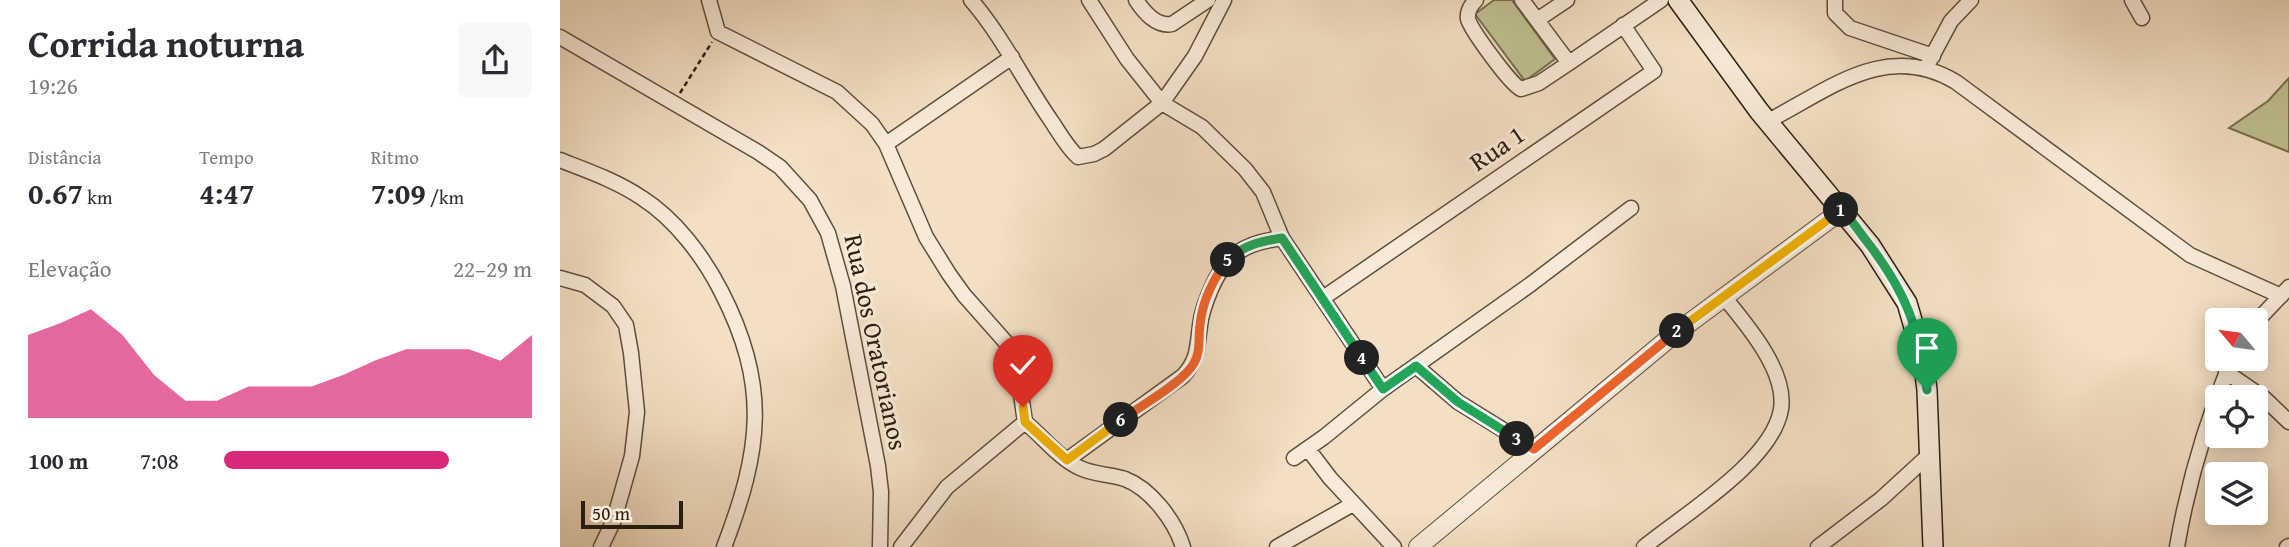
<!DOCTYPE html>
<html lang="pt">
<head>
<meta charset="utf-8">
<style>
  body { margin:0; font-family:"Gentium Book Plus",serif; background:#f7f7f7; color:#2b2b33; height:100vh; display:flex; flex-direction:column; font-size:26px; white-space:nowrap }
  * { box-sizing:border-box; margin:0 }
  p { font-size:23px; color:#7c7c81 }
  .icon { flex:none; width:38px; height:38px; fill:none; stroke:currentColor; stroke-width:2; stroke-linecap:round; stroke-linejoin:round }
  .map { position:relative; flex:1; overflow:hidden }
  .drawer { display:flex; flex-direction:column; background:#fff; width:560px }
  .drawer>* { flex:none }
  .needle { width:46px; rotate:299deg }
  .controls { position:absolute; left:1645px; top:308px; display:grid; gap:14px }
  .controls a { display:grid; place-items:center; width:63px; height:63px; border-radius:7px; background:#fff; box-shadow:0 4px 18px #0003; font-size:35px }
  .scale { position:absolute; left:21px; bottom:18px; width:102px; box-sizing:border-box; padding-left:7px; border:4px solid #2c1e11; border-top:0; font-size:19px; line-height:24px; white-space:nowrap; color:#2c1e11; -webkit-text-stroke:5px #f7ead8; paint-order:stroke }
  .pin { position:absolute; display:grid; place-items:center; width:60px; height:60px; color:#fff; margin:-72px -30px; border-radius:50% 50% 50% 0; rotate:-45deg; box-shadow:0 0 7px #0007 }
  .pin .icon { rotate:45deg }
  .km { position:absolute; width:35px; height:35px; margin:-18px; border-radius:50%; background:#222; color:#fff; font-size:19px; line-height:35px; text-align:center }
  .round { display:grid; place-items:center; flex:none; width:74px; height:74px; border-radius:7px; background:#f7f7f7 }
  .headline { display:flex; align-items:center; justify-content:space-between; height:119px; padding:0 28px }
  h1 { font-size:38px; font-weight:700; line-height:52px }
  .metrics { display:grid; grid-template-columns:repeat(3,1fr); gap:10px; height:119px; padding:7px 28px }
  .metrics div { display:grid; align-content:center }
  .metrics b { font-size:30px; font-weight:700 }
  .metrics small { font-size:19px; font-weight:400 }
  .metrics p { font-size:19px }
  .chart { height:196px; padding:14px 28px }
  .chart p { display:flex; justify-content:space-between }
  .chart svg { width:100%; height:126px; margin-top:7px; fill:#db2777; opacity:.7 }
  ul { padding:0 28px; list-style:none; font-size:23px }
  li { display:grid; grid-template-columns:112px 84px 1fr; align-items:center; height:52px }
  li i { height:18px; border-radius:9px; background:#db2777 }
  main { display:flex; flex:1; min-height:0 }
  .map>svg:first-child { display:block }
</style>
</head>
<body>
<main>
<section class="drawer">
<div class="headline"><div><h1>Corrida noturna</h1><p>19:26</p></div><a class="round"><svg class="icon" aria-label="share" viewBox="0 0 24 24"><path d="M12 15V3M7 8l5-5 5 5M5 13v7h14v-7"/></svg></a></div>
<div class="metrics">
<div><p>Distância</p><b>0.67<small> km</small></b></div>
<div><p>Tempo</p><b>4:47</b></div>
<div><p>Ritmo</p><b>7:09<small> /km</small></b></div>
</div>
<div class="chart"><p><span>Elevação</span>22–29 m</p>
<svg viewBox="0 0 160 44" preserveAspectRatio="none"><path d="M0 44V15L10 11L20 6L30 15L40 29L50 38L60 38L70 33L80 33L90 33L100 29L110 24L120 20L130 20L140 20L150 24L160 15V44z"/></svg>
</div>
<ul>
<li><b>100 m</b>7:08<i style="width:73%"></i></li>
</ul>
</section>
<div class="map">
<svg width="1729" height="547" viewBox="0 0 1729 547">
  <rect width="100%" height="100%" fill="#f3dfc3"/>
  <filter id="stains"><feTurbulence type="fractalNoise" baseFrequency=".00286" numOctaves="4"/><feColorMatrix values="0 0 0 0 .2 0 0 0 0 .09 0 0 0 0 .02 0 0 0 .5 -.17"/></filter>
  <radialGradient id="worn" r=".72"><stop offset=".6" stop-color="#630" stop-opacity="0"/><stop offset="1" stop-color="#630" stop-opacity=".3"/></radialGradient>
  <!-- green -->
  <path fill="#c0c090" stroke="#766f50" stroke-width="2" d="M 934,0 L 952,0 L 995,59 L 965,81 L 915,14 Z
    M 1729,78 L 1729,152 L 1669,128 L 1708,101 Z"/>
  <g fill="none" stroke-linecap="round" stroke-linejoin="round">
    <!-- minor casing -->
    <g stroke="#5e4e3e" stroke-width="17">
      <path id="minor" d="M 149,0 L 158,32 L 277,92 L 312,124 L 326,144 L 366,237 L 389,274 L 404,295 L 450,347 L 458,374 L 465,422
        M 411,0 C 443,37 464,82 492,122 C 500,134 507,147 518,157 L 534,154 L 544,149 L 602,103 L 635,56 L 664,0
        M 529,0 L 567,59 L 602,103 L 642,127 L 685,169 L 703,192 L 722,238 L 823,389
        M 576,0 C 584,12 596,27 612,24 L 648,0
        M 916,0 C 911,5 907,12 908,19 C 911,30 951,85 961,89 L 979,83 L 1009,63 L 962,0
        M 1275,0 L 1275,13 L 1290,28 L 1373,56
        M 1572,0 L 1582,18
        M 977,20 L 1007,0
        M 0,37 L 198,152 L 220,167 L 250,200 L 268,233 L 283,286 L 318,466 L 321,492 L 320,547
        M 1009,63 L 1101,0
        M 1368,64 L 1391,21 L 1411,0
        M 1208,121 C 1269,90 1326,40 1396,82 L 1630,255 L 1721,296
        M 326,144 L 452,57
        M 0,160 C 28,171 57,181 82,198 C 115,219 143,256 161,291 C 210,386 201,450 164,547
        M 0,278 L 25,285 L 53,306 L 66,325 L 71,353 L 77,412 L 72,456 L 54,520 L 41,547
        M 763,298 L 1094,71 L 1063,25
        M 1696,322 L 1729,287
        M 856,366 L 898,402 L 974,449
        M 1666,372 L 1704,398 L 1729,422
        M 465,422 C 482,436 499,458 518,467 C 533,475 550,474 565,479 C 591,489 615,521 623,547
        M 748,449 L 770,478 L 834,547
        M 734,458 L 764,437 L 823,389 L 971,284 L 1071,208
        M 507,460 L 623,376 C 638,360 637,347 640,326 C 641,313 646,301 651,289 C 666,254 684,243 722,238
        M 341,547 L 387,487 L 465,422
        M 717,547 L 793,504
        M 1084,547 C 1123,515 1213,461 1221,409 C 1227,371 1186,324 1164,297
        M 1258,547 L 1321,499 L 1368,456
        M 1617,547 C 1628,482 1647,419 1672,359
        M 1727,547 L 1729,546"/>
    </g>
    <!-- tertiary casing -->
    <g stroke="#5e4e3e" stroke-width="20">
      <path id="tertiary" d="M 858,547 L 1113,335 L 1282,210"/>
    </g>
    <!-- secondary casing -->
    <g stroke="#2c1e11" stroke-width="22">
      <path id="secondary" d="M 1118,0 L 1199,111 L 1310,245 L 1347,303 L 1363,358 L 1367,390 L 1373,547"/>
    </g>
    <!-- path -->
    <path stroke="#2c1e11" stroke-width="2.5" stroke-dasharray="5 3.5" stroke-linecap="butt" d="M 120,93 L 152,42"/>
    <!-- minor -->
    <use href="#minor" stroke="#f7ead8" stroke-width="14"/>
    <!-- tertiary -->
    <use href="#tertiary" stroke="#f7ead8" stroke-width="18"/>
    <!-- secondary -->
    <use href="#secondary" stroke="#f7ead8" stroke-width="19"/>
  </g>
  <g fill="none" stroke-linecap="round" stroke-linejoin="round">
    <!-- split-1 casing -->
    <g stroke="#fff" stroke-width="14">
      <path id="split-1" d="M 1281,210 C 1290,217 1298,230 1305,239 C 1345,290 1359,326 1367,390"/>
    </g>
    <!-- split-2 casing -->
    <g stroke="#fff" stroke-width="14">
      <path id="split-2" d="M 1117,331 L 1281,210"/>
    </g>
    <!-- split-3 casing -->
    <g stroke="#fff" stroke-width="14">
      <path id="split-3" d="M 957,439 L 974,449 L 1117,331"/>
    </g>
    <!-- split-4 casing -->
    <g stroke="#fff" stroke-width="14">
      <path id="split-4" d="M 802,358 L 823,389 L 856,366 L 898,402 L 957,439"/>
    </g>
    <!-- split-5 casing -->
    <g stroke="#fff" stroke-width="14">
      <path id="split-5" d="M 668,260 C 683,245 702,241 722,238 L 802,358"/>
    </g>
    <!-- split-6 casing -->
    <g stroke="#fff" stroke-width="14">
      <path id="split-6" d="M 561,420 C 580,406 624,382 634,363 C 641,351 638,338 640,325 C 642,302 654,277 668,260"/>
    </g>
    <!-- split-7 casing -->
    <g stroke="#fff" stroke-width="14">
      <path id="split-7" d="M 463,407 L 465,422 L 507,460 L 561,420"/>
    </g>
    <!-- split-1 -->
    <use href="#split-1" stroke="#22a559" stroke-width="9"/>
    <!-- split-2 -->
    <use href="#split-2" stroke="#f5b400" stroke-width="9"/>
    <!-- split-3 -->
    <use href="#split-3" stroke="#f0652b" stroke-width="9"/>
    <!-- split-4 -->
    <use href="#split-4" stroke="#22a559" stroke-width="9"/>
    <!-- split-5 -->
    <use href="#split-5" stroke="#22a559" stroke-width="9"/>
    <!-- split-6 -->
    <use href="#split-6" stroke="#f0652b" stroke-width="9"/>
    <!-- split-7 -->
    <use href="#split-7" stroke="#f5b400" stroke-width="9"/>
  </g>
  <g text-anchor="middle" stroke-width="6" stroke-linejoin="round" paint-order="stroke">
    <!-- street labels -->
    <g font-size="26" fill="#2c1e11" stroke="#f7ead8">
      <text transform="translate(937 148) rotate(-34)" y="9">Rua 1</text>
      <text transform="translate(316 342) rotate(78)" y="9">Rua dos Oratorianos</text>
    </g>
  </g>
  <rect width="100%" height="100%" filter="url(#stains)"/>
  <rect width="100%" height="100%" fill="url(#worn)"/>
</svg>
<div class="controls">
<a><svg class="needle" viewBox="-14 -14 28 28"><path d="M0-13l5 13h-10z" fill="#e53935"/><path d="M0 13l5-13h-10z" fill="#7c7c81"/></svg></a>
<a><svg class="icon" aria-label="locate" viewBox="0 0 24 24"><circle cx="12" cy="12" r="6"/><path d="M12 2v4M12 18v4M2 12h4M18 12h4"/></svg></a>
<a><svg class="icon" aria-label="layers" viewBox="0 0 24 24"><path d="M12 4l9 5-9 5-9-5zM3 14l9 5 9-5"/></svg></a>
</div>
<div class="scale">50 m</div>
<div class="pin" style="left:1367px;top:390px;background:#1e9e55"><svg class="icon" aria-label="arrive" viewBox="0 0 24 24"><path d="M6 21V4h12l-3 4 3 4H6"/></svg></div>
<div class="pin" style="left:463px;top:407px;background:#d93025"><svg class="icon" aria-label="check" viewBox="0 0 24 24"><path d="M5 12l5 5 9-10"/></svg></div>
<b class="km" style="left:1281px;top:210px">1</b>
<b class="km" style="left:1117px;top:331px">2</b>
<b class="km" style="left:957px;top:439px">3</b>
<b class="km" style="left:802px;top:358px">4</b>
<b class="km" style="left:668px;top:260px">5</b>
<b class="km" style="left:561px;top:420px">6</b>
</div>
</main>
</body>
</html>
